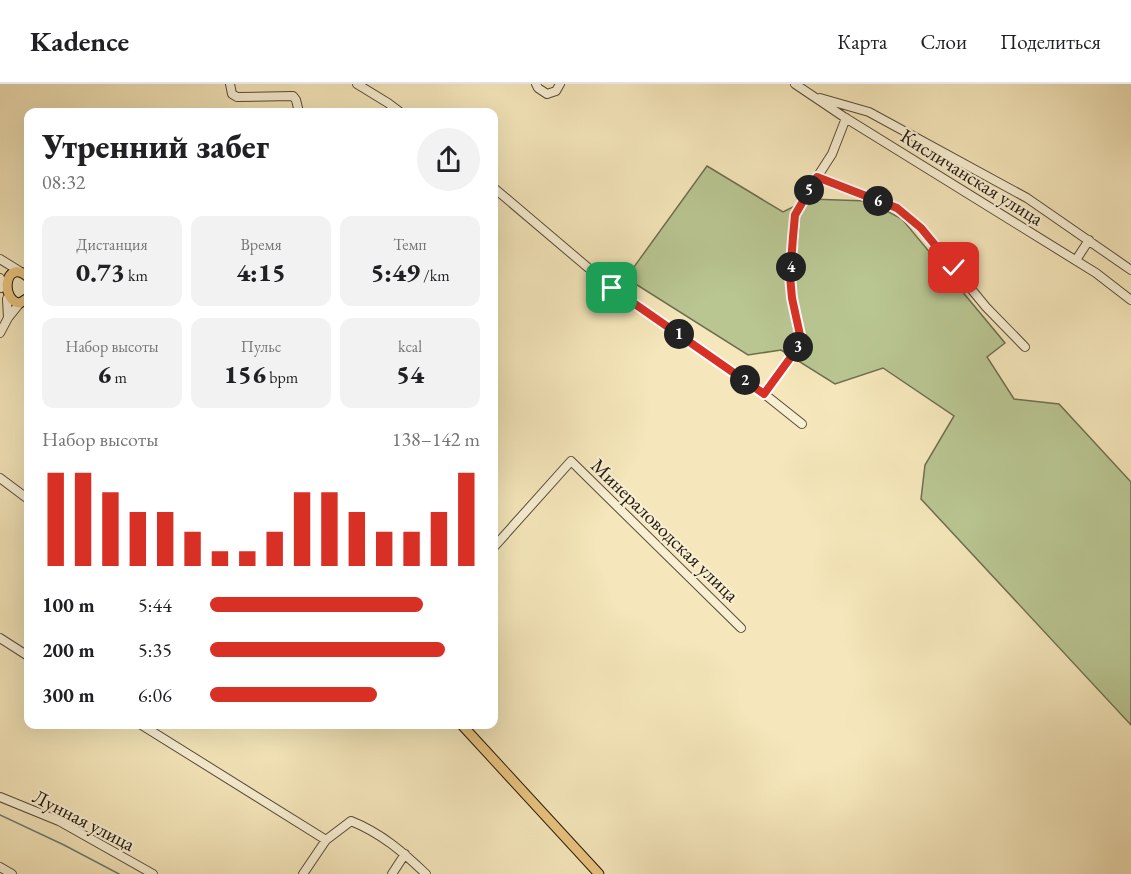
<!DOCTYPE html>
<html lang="ru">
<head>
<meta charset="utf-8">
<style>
  body { margin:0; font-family:"EB Garamond",serif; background:#f2f2f2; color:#202124; height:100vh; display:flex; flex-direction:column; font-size:22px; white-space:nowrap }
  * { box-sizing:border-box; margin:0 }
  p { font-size:20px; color:#757577 }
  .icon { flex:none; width:33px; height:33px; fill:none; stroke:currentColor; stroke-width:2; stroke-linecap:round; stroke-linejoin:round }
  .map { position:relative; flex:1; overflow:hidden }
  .panel { position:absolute; left:24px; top:24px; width:474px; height:621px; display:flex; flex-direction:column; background:#fff; border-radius:12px; box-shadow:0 6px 24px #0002 }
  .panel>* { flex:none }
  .pin { position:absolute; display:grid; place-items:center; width:51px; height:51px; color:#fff; margin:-26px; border-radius:12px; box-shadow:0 3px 9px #0006 }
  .km { position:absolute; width:30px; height:30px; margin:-15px; border-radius:50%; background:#222; color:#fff; font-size:16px; line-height:30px; text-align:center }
  .round { display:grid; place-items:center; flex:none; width:63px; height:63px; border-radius:32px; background:#f2f2f2 }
  .headline { display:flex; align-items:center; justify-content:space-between; height:102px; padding:0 18px }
  h1 { font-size:33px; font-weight:800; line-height:45px }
  .figures { display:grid; grid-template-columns:repeat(3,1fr); gap:9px; height:102px; padding:6px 18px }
  .figures div { display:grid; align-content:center; border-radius:12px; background:#f2f2f2; text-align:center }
  .figures b { font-size:26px; font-weight:800 }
  .figures small { font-size:16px; font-weight:400 }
  .figures p { font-size:16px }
  .chart { height:168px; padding:12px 18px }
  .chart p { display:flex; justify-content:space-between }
  .chart svg { width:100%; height:108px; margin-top:6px; stroke:#d93025; stroke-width:6 }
  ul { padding:0 18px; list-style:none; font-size:20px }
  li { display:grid; grid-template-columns:96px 72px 1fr; align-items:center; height:45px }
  li i { height:15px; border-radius:8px; background:#d93025 }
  header { display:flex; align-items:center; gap:36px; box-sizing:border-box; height:84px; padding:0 30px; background:#fff; border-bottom:2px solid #e0e0e0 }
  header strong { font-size:28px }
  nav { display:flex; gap:33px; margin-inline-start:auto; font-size:21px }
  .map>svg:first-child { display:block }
</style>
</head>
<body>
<header>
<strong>Kadence</strong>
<nav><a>Карта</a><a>Слои</a><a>Поделиться</a></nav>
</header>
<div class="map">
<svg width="1131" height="790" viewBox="0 0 1131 790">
  <rect width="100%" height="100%" fill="#f5e7bb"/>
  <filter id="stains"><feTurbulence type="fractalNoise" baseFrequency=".00333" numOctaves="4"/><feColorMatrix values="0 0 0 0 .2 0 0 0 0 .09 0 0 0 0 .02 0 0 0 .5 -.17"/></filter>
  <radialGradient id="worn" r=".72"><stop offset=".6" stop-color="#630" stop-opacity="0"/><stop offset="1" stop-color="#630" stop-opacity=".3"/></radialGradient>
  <!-- green -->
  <path fill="#b9c692" stroke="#6e6e4f" stroke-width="1.5" d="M 707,82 L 783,128 L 809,115 L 868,117 L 902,135 L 1005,259 L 987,273 L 1014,315 L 1059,320 L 1131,398 L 1131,641 L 921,415 L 925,381 L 954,332 L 883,284 L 835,300 L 781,266 L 748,271 L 626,194 Z"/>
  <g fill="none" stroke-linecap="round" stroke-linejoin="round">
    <!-- stream -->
    <path stroke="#6c7c71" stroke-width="1.5" d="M 0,731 L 64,761 L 119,790"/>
    <!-- minor casing -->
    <g stroke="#584b38" stroke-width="10">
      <path id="minor" d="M 230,0 L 232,10 L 237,13 L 293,12 L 296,16 L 299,28
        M 357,0 L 388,19 L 400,28
        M 536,0 L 538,4 L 547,10 L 556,7 L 560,0
        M 795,0 L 844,33 L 1096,189 L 1131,216
        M 820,14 L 869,28 L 1027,114 L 1131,186
        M 817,93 L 897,124 L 921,144 L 986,223 L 1025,263
        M 494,104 L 612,204 L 758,305 L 802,340
        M 0,175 L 21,188
        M 1076,176 L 1089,156
        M 0,194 L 1,204
        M 7,215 L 8,234
        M 0,249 L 8,234 L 20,219
        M 764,310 L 799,262 L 799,251 L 792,214 L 790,192 L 796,131 L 807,109 L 832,70 L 846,34
        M 0,394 L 28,415
        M 494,463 L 571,377 L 741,544
        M 0,554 L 28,572
        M 140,640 L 326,756 L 351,737 C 381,749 403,768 426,790
        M 0,713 L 59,737 L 153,790
        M 0,783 L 12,790
        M 303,790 L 326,756
        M 392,790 L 405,770"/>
    </g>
    <!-- major casing -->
    <g stroke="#23170c" stroke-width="11">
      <path id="major" d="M 28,193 C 4,173 0,218 20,219 L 28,214
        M 461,640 L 599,790"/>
    </g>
    <!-- minor -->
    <use href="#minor" stroke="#f8efd3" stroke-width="8"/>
    <!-- major -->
    <use href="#major" stroke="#eac47e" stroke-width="9"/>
  </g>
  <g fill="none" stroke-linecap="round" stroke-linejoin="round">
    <!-- route casing -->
    <g stroke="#fff" stroke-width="12">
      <path id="route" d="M 612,204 L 764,310 L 799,262 L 800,251 L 792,214 L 790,192 L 793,153 L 795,131 L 817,93 L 897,124 L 921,144 L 954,184"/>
    </g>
    <!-- route -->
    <use href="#route" stroke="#d93025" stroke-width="8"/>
  </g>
  <g text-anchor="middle" stroke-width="4.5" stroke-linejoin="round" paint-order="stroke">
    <!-- street labels -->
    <g font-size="20" fill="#23170c" stroke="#f8efd3">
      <text transform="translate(972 93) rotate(32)" y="7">Кисличанская улица</text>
      <text transform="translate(665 446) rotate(44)" y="7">Минераловодская улица</text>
      <text transform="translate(84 736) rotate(27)" y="7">Лунная улица</text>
    </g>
  </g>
  <rect width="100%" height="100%" filter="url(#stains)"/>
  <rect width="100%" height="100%" fill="url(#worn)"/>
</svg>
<div class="pin" style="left:612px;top:204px;background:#1e9e55"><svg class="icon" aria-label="arrive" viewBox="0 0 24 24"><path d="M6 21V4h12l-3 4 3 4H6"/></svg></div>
<div class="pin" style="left:954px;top:184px;background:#d93025"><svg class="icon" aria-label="check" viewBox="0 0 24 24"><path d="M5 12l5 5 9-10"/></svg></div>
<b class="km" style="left:679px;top:250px">1</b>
<b class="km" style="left:745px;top:296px">2</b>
<b class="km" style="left:798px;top:263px">3</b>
<b class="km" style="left:791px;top:183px">4</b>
<b class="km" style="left:809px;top:106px">5</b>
<b class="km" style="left:878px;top:117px">6</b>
<section class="panel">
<div class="headline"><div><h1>Утренний забег</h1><p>08:32</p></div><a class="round"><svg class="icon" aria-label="share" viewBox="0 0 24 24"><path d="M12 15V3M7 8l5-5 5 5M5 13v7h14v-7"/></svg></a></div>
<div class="figures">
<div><p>Дистанция</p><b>0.73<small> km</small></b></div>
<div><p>Время</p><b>4:15</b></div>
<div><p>Темп</p><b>5:49<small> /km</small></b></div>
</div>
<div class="figures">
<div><p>Набор высоты</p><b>6<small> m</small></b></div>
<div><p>Пульс</p><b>156<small> bpm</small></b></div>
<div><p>kcal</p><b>54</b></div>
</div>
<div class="chart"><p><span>Набор высоты</span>138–142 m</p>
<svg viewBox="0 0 160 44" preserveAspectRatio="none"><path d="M5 44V6M15 44V6M25 44V14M35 44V22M45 44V22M55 44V30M65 44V38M75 44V38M85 44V30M95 44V14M105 44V14M115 44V22M125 44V30M135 44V30M145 44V22M155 44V6"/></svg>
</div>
<ul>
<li><b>100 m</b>5:44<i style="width:79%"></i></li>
<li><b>200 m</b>5:35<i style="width:87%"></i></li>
<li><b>300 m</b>6:06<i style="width:62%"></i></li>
</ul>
</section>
</div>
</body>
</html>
